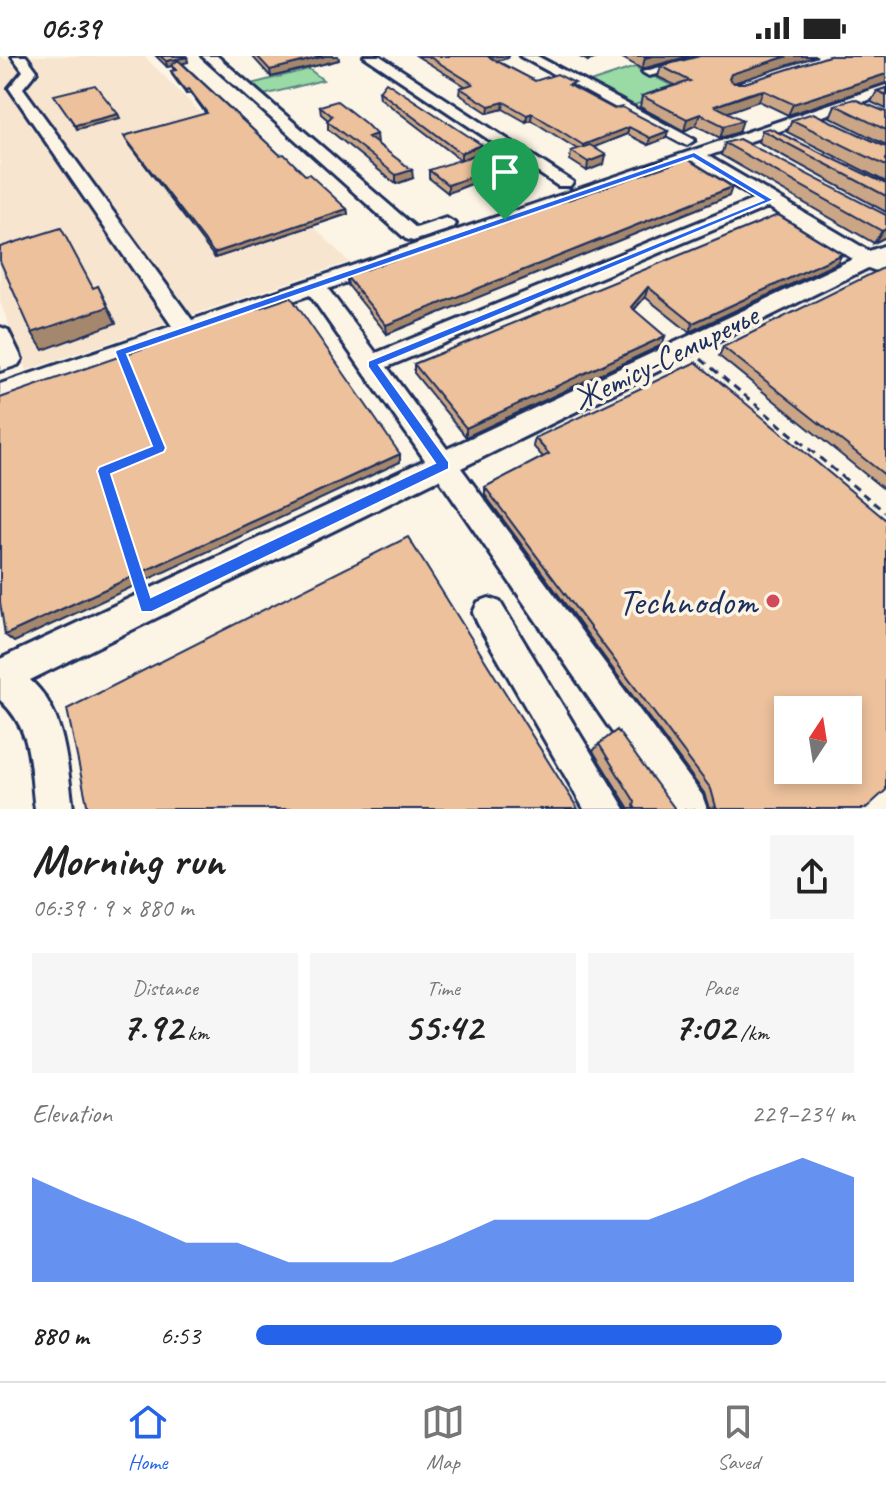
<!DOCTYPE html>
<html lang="en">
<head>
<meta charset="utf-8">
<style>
  body { margin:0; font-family:Caveat,sans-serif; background:#f6f6f6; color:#222; height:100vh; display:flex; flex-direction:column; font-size:30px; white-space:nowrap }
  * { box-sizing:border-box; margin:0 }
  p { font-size:26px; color:#767676 }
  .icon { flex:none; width:44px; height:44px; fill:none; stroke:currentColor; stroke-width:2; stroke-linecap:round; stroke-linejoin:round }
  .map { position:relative; height:753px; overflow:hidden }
  .drawer { display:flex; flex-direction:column; background:#fff; flex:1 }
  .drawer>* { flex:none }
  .needle { width:52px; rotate:12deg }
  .tools { position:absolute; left:774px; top:640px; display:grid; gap:16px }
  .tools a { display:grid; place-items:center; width:88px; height:88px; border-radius:0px; background:#fff; box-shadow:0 4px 12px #0003; font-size:40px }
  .pin { position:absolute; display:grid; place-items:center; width:68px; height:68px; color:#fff; margin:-82px -34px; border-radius:50% 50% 50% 0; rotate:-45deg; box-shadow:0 0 8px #0007 }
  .pin .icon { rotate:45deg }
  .round { display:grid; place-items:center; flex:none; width:84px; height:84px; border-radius:0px; background:#f6f6f6 }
  .headline { display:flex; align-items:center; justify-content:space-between; height:136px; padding:0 32px }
  h1 { font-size:44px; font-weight:700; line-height:60px }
  .stats { display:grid; grid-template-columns:repeat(3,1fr); gap:12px; height:136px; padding:8px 32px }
  .stats div { display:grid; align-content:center; border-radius:0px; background:#f6f6f6; text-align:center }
  .stats b { font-size:40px; font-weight:700 }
  .stats small { font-size:22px; font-weight:400 }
  .stats p { font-size:22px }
  .chart { height:224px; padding:16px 32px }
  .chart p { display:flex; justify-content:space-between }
  .chart svg { width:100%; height:144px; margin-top:8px; fill:#2563eb; opacity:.7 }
  ul { padding:0 32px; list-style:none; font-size:26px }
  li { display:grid; grid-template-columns:128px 96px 1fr; align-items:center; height:60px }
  li i { height:20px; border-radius:10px; background:#2563eb }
  .status { display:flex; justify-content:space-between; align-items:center; height:56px; padding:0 40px; background:#fff; direction:ltr }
  .status svg { height:22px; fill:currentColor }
  .tab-bar { display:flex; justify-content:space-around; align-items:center; height:112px; border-top:2px solid #e0e0e0; background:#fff; font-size:22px; color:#767676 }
  .tab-bar a { display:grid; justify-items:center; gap:4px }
  .tab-bar .active { color:#2563eb }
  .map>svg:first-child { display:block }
</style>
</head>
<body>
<div class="status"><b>06:39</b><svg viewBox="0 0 49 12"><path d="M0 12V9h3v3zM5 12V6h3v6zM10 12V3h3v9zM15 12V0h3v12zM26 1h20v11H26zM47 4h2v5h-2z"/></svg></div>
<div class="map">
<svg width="886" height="753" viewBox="0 0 886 753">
  <rect width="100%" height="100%" fill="#fcf5e5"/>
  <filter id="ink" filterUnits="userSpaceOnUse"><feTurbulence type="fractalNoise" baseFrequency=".0125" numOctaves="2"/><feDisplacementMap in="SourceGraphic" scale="16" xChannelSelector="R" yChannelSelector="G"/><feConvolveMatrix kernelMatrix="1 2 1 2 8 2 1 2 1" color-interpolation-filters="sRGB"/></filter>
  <g filter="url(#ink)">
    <!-- built -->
    <path fill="#f7e5cf" d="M 0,0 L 6,4 L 25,0 L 144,0 L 349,206 L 27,314 L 0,246 Z"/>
    <!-- green -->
    <path fill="#99daa5" stroke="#5a8482" stroke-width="2" d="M 635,11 L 681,34 L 631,50 L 587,27 Z
      M 309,13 L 323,24 L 264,39 L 251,28 Z"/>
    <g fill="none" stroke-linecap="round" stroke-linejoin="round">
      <!-- minor casing -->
      <g stroke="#1b2f5e" stroke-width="6">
        <path id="minor" d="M 12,0 L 26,0 L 37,15 L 23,32 L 192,264 L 886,29 L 886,38 L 708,100 L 869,195 L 886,189 L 883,204 L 886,214 L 879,216 L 868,212 L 461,412 L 702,739 L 707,753 L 665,753 L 439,423 L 30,624 C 66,655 67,710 73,753 L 35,753 C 29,710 34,675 0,644 L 0,603 L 425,404 L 310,239 L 0,346 L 0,328 L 172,270 L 9,32 L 23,15 ZM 693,105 L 755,143 L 376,297 L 328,233 ZM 768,151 L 853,203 L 447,393 L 387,311 Z
          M 202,0 L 217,0 L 416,172 L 446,162 L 456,168 L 453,172 L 413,185 L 406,183 Z
          M 364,0 L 380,0 L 573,126 L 570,130 L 558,130 Z
          M 520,0 L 537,0 L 695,84 L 687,89 L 681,87 Z
          M 701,0 L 726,0 L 649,20 L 642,16 Z
          M 0,271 L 8,274 L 22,303 L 18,309 L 0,315 Z
          M 489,542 L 500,546 L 625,753 L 584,753 L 478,568 L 473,557 L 478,546 Z"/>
      </g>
      <!-- path -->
      <path stroke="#1b2f5e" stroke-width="3" stroke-dasharray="8 6" stroke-linecap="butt" d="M 701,303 L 886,457"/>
      <!-- minor -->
      <use href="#minor" fill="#fcf5e5" fill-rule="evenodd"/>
    </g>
    <!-- wall -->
    <path fill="#cba686" stroke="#1b2f5e" stroke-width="2" d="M 156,0 L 186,0 L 188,6 L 182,7 L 280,99 L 305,119 L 347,153 L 348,158 L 215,202 L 126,84 L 124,80 L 206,58 L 191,37 L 186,38 L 173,20 L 171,15 L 174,15 L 172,10 L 167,11 Z
      M 252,0 L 338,0 L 339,4 L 271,21 Z
      M 417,0 L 509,0 L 508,2 L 497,5 L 535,25 L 574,32 L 666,82 L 648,89 L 627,78 L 594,91 L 604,108 L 587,115 L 570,104 L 571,95 L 577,93 L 531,64 L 526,66 L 503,53 L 488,57 L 459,38 L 460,32 L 465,30 Z
      M 578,0 L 603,0 L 588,5 Z
      M 619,0 L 690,0 L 642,13 Z
      M 817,0 L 734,27 L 745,27 L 829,0 L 788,59 L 759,45 L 744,49 L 727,56 L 739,76 L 720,82 L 696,69 L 684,75 L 640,51 L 642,40 L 675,29 L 658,21 L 661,10 Z
      M 886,32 L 886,53 L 871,46 L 877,35 Z
      M 379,35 L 482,96 L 461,104 L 380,42 Z
      M 835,49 L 886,56 L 886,89 L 830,61 Z
      M 320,50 L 377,87 L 413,122 L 396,128 L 328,73 L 328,64 L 321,58 Z
      M 792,64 L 886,91 L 886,126 L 787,76 Z
      M 762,74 L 886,128 L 886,156 L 758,86 Z
      M 725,87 L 886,159 L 886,181 L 874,187 L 721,99 Z
      M 429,114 L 512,121 L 511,129 L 490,137 L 476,126 L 448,137 L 429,122 Z
      M 729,140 L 387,278 L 348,229 L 346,220 Z
      M 778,159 L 842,198 L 837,207 L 689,276 L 645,241 L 634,254 L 665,280 L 662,289 L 466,381 L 414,317 L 414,308 Z
      M 886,212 L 886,435 L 719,300 L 723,291 Z
      M 535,382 L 865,753 L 706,753 L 709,752 L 704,737 L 485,439 L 485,431 L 543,401 L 533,390 Z
      M 599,688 L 675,753 L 627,753 L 628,751 L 593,695 Z"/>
    <!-- shaded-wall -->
    <path fill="#a5876d" stroke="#1b2f5e" stroke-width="2" d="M 325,0 L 338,0 L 339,4 L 271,21 L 270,14 Z
      M 491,0 L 509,0 L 508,2 L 489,7 L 489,1 Z
      M 589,0 L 603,0 L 588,5 Z
      M 653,0 L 690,0 L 642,13 L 645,2 Z
      M 788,0 L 817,0 L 727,29 L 731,18 Z
      M 187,1 L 188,6 L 167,11 L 166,5 Z
      M 886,18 L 886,27 L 788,59 L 793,48 Z
      M 189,33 L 191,37 L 186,38 L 185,34 Z
      M 763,34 L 759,45 L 712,62 L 715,50 Z
      M 504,46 L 503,53 L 488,57 L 489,50 Z
      M 532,57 L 531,64 L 526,66 L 527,59 Z
      M 118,58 L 120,62 L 77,73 L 75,69 Z
      M 700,58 L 696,69 L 684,75 L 687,63 Z
      M 743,64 L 739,76 L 720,82 L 724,70 Z
      M 629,71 L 627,78 L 582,96 L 583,89 Z
      M 668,75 L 666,82 L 648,89 L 650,82 Z
      M 376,78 L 377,87 L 368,81 Z
      M 482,89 L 482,96 L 461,104 L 461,97 Z
      M 606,99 L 604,108 L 587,115 L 588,106 Z
      M 412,114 L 413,122 L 396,128 L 396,119 Z
      M 476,119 L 476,126 L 448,137 L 448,129 Z
      M 512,121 L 511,129 L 490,137 L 491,129 Z
      M 732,131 L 729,140 L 387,278 L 386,269 Z
      M 347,153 L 348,158 L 215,202 L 214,197 Z
      M 886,173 L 886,181 L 874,187 L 882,175 Z
      M 842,198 L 837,207 L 689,276 L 693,267 Z
      M 98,230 L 116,267 L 43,294 L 32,277 Z
      M 648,231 L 645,241 L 628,260 L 631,251 Z
      M 665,280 L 662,289 L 466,381 L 466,372 Z
      M 400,398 L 400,406 L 14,586 L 5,579 Z"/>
    <!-- building -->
    <path fill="#ecc19c" stroke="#1b2f5e" stroke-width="2" fill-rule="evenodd" d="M 160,0 L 186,0 L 187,1 L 166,5 Z
      M 257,0 L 325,0 L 270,14 Z
      M 428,0 L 491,0 L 489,1 L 535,25 L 557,18 L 575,27 L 569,29 L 614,53 L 622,51 L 668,75 L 650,82 L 629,71 L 583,89 L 532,57 L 527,59 L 504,46 L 489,50 L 460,32 L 473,28 Z
      M 700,0 L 788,0 L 731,18 L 729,23 L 734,27 L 745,27 L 829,0 L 886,0 L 886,18 L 793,48 L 763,34 L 748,38 L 715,50 L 743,64 L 724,70 L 700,58 L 687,63 L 642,40 L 690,25 L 661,10 Z
      M 178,4 L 280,99 L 284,98 L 305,119 L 309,118 L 347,153 L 214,197 L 124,80 L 207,57 L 189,33 L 185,34 L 171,15 L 176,14 L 172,9 Z
      M 386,26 L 482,89 L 461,97 L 379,35 Z
      M 95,29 L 118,58 L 75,69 L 54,39 Z
      M 886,32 L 886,39 L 877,35 Z
      M 854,43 L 886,56 L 886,74 L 835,49 Z
      M 337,45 L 365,67 L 376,78 L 368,81 L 412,114 L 396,119 L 327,65 L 332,60 L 320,50 Z
      M 813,57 L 886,91 L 886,110 L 792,64 Z
      M 769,72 L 886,128 L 886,140 L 762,74 Z
      M 739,83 L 886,159 L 886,173 L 882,175 L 725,87 Z
      M 590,89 L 606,99 L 588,106 L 571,95 Z
      M 478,98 L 512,121 L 491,129 L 476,119 L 448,129 L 429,114 Z
      M 687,103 L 732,131 L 386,269 L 346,220 Z
      M 778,159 L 842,198 L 693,267 L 648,231 L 631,251 L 665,280 L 466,372 L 414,308 Z
      M 61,172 L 93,232 L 98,230 L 108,251 L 32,277 L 0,205 L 0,191 Z
      M 885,211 L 886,212 L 886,420 L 723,291 Z
      M 291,241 L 400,398 L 5,579 L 0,546 L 0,342 Z
      M 696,306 L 886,464 L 886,734 L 865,753 L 707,753 L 716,751 L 711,733 L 485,431 L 549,398 L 535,382 ZM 788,654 L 848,654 L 848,714 L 788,714 Z
      M 408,481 L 578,753 L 88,753 L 67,653 Z
      M 617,674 L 675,753 L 636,753 L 634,750 L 635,746 L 599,688 Z"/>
  </g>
  <!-- route -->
  <path fill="#2563eb" stroke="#fff" stroke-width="2" fill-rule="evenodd" d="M 694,96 L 774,144 L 379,309 L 449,406 L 449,413 L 152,556 L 141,556 L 97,415 L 99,411 L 152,390 L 115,296 L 116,294 ZM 693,102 L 763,144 L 368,305 L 368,311 L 435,407 L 151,541 L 111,418 L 164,396 L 166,392 L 127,298 Z"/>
  <!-- markers -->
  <circle fill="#d1495b" stroke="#fcf5e5" stroke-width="3" cx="773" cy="545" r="8"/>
  <g text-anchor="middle" stroke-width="7" stroke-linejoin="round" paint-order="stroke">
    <!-- street labels -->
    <g font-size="32" fill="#1b2f5e" stroke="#fcf5e5">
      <text transform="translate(665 301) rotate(-26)" y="11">Жетісу-Семиречье</text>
    </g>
    <!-- near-poi labels -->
    <g font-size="38" fill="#1b2f5e" stroke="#fcf5e5" text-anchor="end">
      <text x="757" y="558">Technodom</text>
    </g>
  </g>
</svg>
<div class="tools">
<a><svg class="needle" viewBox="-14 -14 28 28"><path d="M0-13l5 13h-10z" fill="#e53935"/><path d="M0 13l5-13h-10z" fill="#767676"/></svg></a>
</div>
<div class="pin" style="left:505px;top:164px;background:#1e9e55"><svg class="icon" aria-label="arrive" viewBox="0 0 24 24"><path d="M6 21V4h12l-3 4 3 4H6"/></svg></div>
</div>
<section class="drawer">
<div class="headline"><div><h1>Morning run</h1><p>06:39 · 9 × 880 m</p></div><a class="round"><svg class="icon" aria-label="share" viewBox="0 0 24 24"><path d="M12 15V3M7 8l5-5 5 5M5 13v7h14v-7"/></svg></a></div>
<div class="stats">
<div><p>Distance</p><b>7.92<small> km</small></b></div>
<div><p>Time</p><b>55:42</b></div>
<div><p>Pace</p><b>7:02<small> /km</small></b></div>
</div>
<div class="chart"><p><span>Elevation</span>229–234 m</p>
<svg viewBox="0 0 160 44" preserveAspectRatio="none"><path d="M0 44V12L10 19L20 25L30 32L40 32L50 38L60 38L70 38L80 32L90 25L100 25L110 25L120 25L130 19L140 12L150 6L160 12V44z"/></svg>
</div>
<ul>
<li><b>880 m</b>6:53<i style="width:88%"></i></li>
</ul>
</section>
<nav class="tab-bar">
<a class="active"><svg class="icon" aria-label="home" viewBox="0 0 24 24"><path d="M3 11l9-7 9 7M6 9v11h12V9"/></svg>Home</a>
<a><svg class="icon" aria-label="map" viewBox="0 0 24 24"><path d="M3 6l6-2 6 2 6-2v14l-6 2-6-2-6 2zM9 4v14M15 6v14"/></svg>Map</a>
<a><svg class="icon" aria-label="saved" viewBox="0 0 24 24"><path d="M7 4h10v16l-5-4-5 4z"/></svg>Saved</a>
</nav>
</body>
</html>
